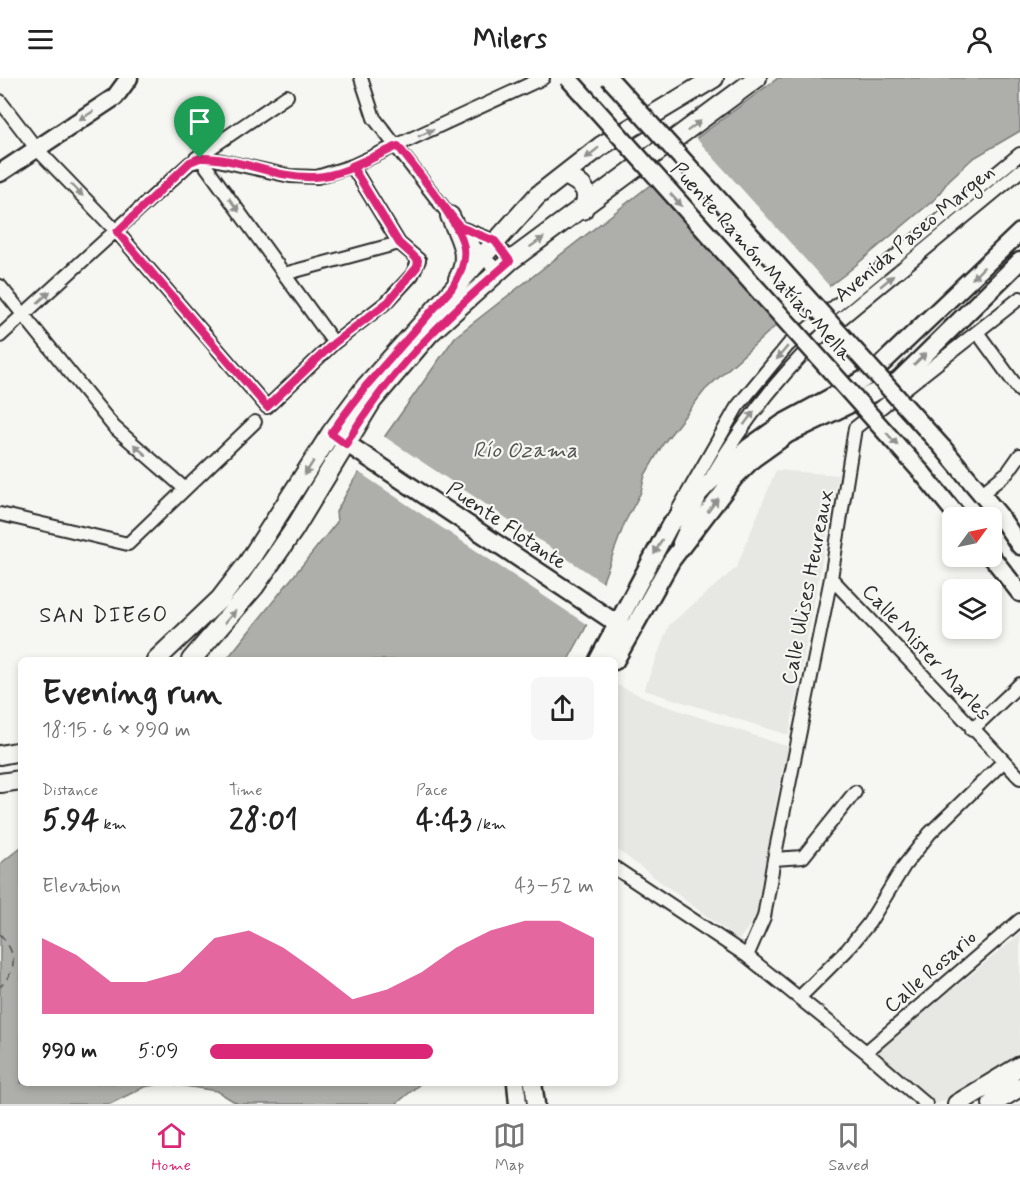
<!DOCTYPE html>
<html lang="en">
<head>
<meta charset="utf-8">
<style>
  body { margin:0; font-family:Mynerve,sans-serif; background:#f6f6f6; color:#222; height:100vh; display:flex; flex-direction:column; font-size:22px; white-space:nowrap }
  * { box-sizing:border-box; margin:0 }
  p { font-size:20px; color:#767676 }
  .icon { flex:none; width:33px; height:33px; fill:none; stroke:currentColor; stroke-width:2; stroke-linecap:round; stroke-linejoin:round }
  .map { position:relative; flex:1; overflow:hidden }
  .side { position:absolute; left:18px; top:579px; width:600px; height:429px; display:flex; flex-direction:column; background:#fff; border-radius:9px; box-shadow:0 3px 9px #0003 }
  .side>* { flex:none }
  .needle { width:39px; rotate:57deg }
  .fabs { position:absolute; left:942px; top:429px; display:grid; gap:12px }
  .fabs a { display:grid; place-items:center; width:60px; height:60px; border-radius:9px; background:#fff; box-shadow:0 3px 9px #0003; font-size:30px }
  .pin { position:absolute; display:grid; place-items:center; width:51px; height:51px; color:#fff; margin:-62px -26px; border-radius:50% 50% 50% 0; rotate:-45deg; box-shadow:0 0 6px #0007 }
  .pin .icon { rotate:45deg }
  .round { display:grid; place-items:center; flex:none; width:63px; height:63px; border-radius:9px; background:#f6f6f6 }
  .head { display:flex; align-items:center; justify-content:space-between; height:102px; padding:0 24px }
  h1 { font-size:33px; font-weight:700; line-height:45px }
  .stats { display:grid; grid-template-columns:repeat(3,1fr); gap:9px; height:102px; padding:6px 24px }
  .stats div { display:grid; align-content:center }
  .stats b { font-size:30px; font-weight:700 }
  .stats small { font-size:16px; font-weight:400 }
  .stats p { font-size:16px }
  .chart { height:168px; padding:12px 24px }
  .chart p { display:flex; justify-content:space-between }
  .chart svg { width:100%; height:108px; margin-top:6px; fill:#db2777; opacity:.7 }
  ul { padding:0 24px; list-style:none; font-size:20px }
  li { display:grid; grid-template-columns:96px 72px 1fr; align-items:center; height:45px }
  li i { height:15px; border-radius:8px; background:#db2777 }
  header { display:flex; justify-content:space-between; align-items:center; height:78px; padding:0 24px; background:#fff; font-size:27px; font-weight:700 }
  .menu { display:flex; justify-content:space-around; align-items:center; height:84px; border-top:2px solid #e0e0e0; background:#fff; font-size:16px; color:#767676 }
  .menu a { display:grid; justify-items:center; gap:3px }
  .menu .selected { color:#db2777 }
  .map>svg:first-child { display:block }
</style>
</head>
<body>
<header><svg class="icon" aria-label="menu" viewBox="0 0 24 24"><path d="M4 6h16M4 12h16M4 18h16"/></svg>Milers<svg class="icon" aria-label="person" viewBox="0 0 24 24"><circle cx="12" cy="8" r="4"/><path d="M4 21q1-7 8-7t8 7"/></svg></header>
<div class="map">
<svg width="1020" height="1026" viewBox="0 0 1020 1026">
  <rect width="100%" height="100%" fill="#f6f6f2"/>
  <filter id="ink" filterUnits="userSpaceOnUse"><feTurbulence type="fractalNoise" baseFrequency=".0167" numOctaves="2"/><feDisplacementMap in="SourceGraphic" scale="12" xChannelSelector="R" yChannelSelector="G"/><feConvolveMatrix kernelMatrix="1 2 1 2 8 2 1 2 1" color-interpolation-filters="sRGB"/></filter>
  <g filter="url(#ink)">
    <!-- built -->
    <path fill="#e7e7e3" d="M 776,392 L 838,397 L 789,657 L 644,612 L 669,547 L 736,490 Z
      M 617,607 L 657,625 L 789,669 L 780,702 L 757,837 L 739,862 L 615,770 Z
      M 1020,856 L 1020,982 L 937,1026 L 878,973 Z"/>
    <!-- water -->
    <path fill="#aeaeab" stroke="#7a7a78" stroke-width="1.5" d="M 778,0 L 1020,0 L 1020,53 L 972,81 L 949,102 L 935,121 L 844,197 L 772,251 L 705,312 L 663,366 L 645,397 L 641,414 L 625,444 L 585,551 L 568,582 L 226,582 L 337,444 L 336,434 L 354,402 L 455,259 L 650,107 L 698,59 Z
      M 21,769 L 21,1005 L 421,1005 L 396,1026 L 238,1026 L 217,1013 L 165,1005 L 144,1009 L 110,1026 L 0,1026 L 0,786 Z"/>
    <!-- pier -->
    <path fill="#f6f6f2" d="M 694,58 L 831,210 L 778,249 L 649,103 Z
      M 382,357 L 605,506 L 589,548 L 357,393 Z"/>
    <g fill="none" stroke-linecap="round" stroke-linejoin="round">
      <!-- ferry -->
      <path stroke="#525251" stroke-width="1.5" stroke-dasharray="8 6" stroke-linecap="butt" d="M 0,856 C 16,875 19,890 0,909"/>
      <!-- street casing -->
      <g stroke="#2b2b2b" stroke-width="16">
        <path id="street" d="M 361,0 L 374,40 L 450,138 L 482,178 L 498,193
          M 0,23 L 36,70 L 117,154 L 267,329 L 334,265 L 388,223 L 412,197 L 419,182 L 399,165 L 284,196
          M 196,80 L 287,18
          M 200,80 L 334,265
          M 352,88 L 399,165
          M 464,151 L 495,163 L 510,183
          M 0,208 L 114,349 L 184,410
          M 977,254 L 1020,313
          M 0,258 L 190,85 L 209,80 L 290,98 L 317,99 L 352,88 L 543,0
          M 712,398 C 743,344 780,297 825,254 L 1020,93
          M 981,416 L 1008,394 L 1020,377
          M 678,432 L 737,329 L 788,267 L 1020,76
          M 0,436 L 128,466 L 255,344
          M 679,465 L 699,421
          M 831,500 L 1020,700
          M 972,652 L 1020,606
          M 774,781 L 803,779 L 855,714
          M 615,790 L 747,878 L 866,974 L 926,1026
          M 747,878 L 764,839 L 774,781 L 831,500 L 855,350 L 1020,220
          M 800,919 L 847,872 L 869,845 L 904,788 L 930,755 L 1003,684
          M 866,974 L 1020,842"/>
      </g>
      <!-- secondary casing -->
      <g stroke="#2b2b2b" stroke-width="21">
        <path id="secondary" d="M 0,95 L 115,19 L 129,0
          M 331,355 L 625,551
          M 943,370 L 999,437 L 1020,468
          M 923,396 L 959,440
          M 991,478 L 1020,515
          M 598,582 L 670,447 L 708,406 L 749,369 L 783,345 L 868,299 L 1020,154
          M 615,583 L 671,483 L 735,399 L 753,381 L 788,356 L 898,303 L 1020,183
          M 516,1005 L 518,1026
          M 533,1005 L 536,1026"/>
      </g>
      <!-- primary casing -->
      <g stroke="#2b2b2b" stroke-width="22">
        <path id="primary" d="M 565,97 C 583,106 591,112 583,132
          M 450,138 C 460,160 471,178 458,201
          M 156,582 L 220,521 L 247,486 L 331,355 L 366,308 L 537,118 L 601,68 L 714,0
          M 191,582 L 255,508 L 293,453 L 372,323 L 430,255 L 510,183 L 757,0
          M 0,677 L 21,673
          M 0,705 L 21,702
          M 957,1026 L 1020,988
          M 992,1026 L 1020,1009"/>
      </g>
      <!-- street -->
      <use href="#street" stroke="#f6f6f2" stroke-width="12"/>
      <!-- secondary -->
      <use href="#secondary" stroke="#f6f6f2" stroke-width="16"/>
      <!-- primary -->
      <use href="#primary" stroke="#f6f6f2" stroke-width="18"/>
      <!-- secondary-bridge casing -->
      <g stroke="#2b2b2b" stroke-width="21" stroke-linecap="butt">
        <path id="secondary-bridge" d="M 568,0 L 923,396
          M 609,0 L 943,370"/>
      </g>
      <!-- secondary-bridge -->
      <use href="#secondary-bridge" stroke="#f6f6f2" stroke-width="16"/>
    </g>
    <!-- one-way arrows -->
    <defs><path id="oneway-solid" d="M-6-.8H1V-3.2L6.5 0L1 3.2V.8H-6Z" transform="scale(1.5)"/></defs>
    <g fill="#90908e">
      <use href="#oneway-solid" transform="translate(86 38) rotate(147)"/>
      <use href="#oneway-solid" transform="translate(694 48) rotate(-37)"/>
      <use href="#oneway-solid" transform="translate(426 55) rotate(-24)"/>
      <use href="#oneway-solid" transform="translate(592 75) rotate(141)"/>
      <use href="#oneway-solid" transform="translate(77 112) rotate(46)"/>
      <use href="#oneway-solid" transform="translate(676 122) rotate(48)"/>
      <use href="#oneway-solid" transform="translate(234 127) rotate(54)"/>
      <use href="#oneway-solid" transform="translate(537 164) rotate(-35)"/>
      <use href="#oneway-solid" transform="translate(978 195) rotate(135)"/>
      <use href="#oneway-solid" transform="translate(887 203) rotate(-40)"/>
      <use href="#oneway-solid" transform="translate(44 219) rotate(-42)"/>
      <use href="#oneway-solid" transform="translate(782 275) rotate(130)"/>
      <use href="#oneway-solid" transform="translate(920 281) rotate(-44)"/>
      <use href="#oneway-solid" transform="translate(749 340) rotate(-53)"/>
      <use href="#oneway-solid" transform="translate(892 361) rotate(48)"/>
      <use href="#oneway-solid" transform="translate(140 372) rotate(-139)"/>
      <use href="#oneway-solid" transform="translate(309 390) rotate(123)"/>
      <use href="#oneway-solid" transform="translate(713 427) rotate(-53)"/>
      <use href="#oneway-solid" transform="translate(658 469) rotate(118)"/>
      <use href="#oneway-solid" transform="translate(230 539) rotate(-49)"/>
    </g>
  </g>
  <g fill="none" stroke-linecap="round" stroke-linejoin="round" filter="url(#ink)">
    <!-- route casing -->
    <g stroke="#fff" stroke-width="12">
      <path id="route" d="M 200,80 L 190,84 L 117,154 L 267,329 L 334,265 L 388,224 L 417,189 L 418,182 L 399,165 L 352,88 L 398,68 C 415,92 460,143 464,170 C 466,186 459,198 452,210 L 366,308 L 331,355 L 346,366 C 388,294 447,237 510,183 L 495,163 L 460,149 L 398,68 C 373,79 343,98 315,99 C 276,101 239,79 200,80"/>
    </g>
    <!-- route -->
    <use href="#route" stroke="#db2777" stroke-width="8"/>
  </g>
  <g text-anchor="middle" stroke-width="4.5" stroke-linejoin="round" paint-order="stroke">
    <!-- street labels -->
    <g font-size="21" fill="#2b2b2b" stroke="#f6f6f2">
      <text transform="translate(914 155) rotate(-40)" y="7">Avenida Paseo Margen</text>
      <text transform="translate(762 183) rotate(48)" y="7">Puente Ramón Matías Mella</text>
      <text transform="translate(507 447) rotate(34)" y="7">Puente Flotante</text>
      <text transform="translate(807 509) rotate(-79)" y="7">Calle Ulises Heureaux</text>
      <text transform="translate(927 574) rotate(47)" y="7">Calle Mister Marles</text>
      <text transform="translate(930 893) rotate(-41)" y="7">Calle Rosario</text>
    </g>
    <!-- water labels -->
    <g font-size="22" font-style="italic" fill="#525251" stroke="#f6f6f2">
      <text x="525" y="379">Río Ozama</text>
    </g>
    <!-- neighbourhood labels -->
    <g font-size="22" letter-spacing="1.5" fill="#2b2b2b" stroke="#f6f6f2">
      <text x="104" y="544">SAN DIEGO</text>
    </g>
  </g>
</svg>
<div class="fabs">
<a><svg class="needle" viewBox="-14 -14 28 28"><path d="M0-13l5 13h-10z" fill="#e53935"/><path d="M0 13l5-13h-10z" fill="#767676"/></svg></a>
<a><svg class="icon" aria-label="layers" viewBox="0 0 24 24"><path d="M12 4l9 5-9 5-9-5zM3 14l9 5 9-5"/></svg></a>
</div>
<div class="pin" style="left:200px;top:80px;background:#1e9e55"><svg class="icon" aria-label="arrive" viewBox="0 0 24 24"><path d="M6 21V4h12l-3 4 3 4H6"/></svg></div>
<section class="side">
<div class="head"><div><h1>Evening run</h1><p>18:15 · 6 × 990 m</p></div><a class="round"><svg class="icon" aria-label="share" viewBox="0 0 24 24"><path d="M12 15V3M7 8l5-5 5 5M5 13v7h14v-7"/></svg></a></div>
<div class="stats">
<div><p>Distance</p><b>5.94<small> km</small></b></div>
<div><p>Time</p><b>28:01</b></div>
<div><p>Pace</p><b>4:43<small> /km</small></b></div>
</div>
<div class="chart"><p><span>Elevation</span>43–52 m</p>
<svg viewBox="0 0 160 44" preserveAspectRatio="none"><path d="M0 44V13L10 20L20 31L30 31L40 27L50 13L60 10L70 17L80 27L90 38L100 34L110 27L120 17L130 10L140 6L150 6L160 13V44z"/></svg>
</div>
<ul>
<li><b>990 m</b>5:09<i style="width:58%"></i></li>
</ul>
</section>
</div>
<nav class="menu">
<a class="selected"><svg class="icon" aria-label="home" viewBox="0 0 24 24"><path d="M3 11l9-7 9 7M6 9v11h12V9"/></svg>Home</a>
<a><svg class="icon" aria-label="map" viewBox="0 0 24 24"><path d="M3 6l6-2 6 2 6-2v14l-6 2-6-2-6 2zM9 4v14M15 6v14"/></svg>Map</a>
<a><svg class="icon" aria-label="saved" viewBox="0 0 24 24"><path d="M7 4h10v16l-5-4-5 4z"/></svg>Saved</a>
</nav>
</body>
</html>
